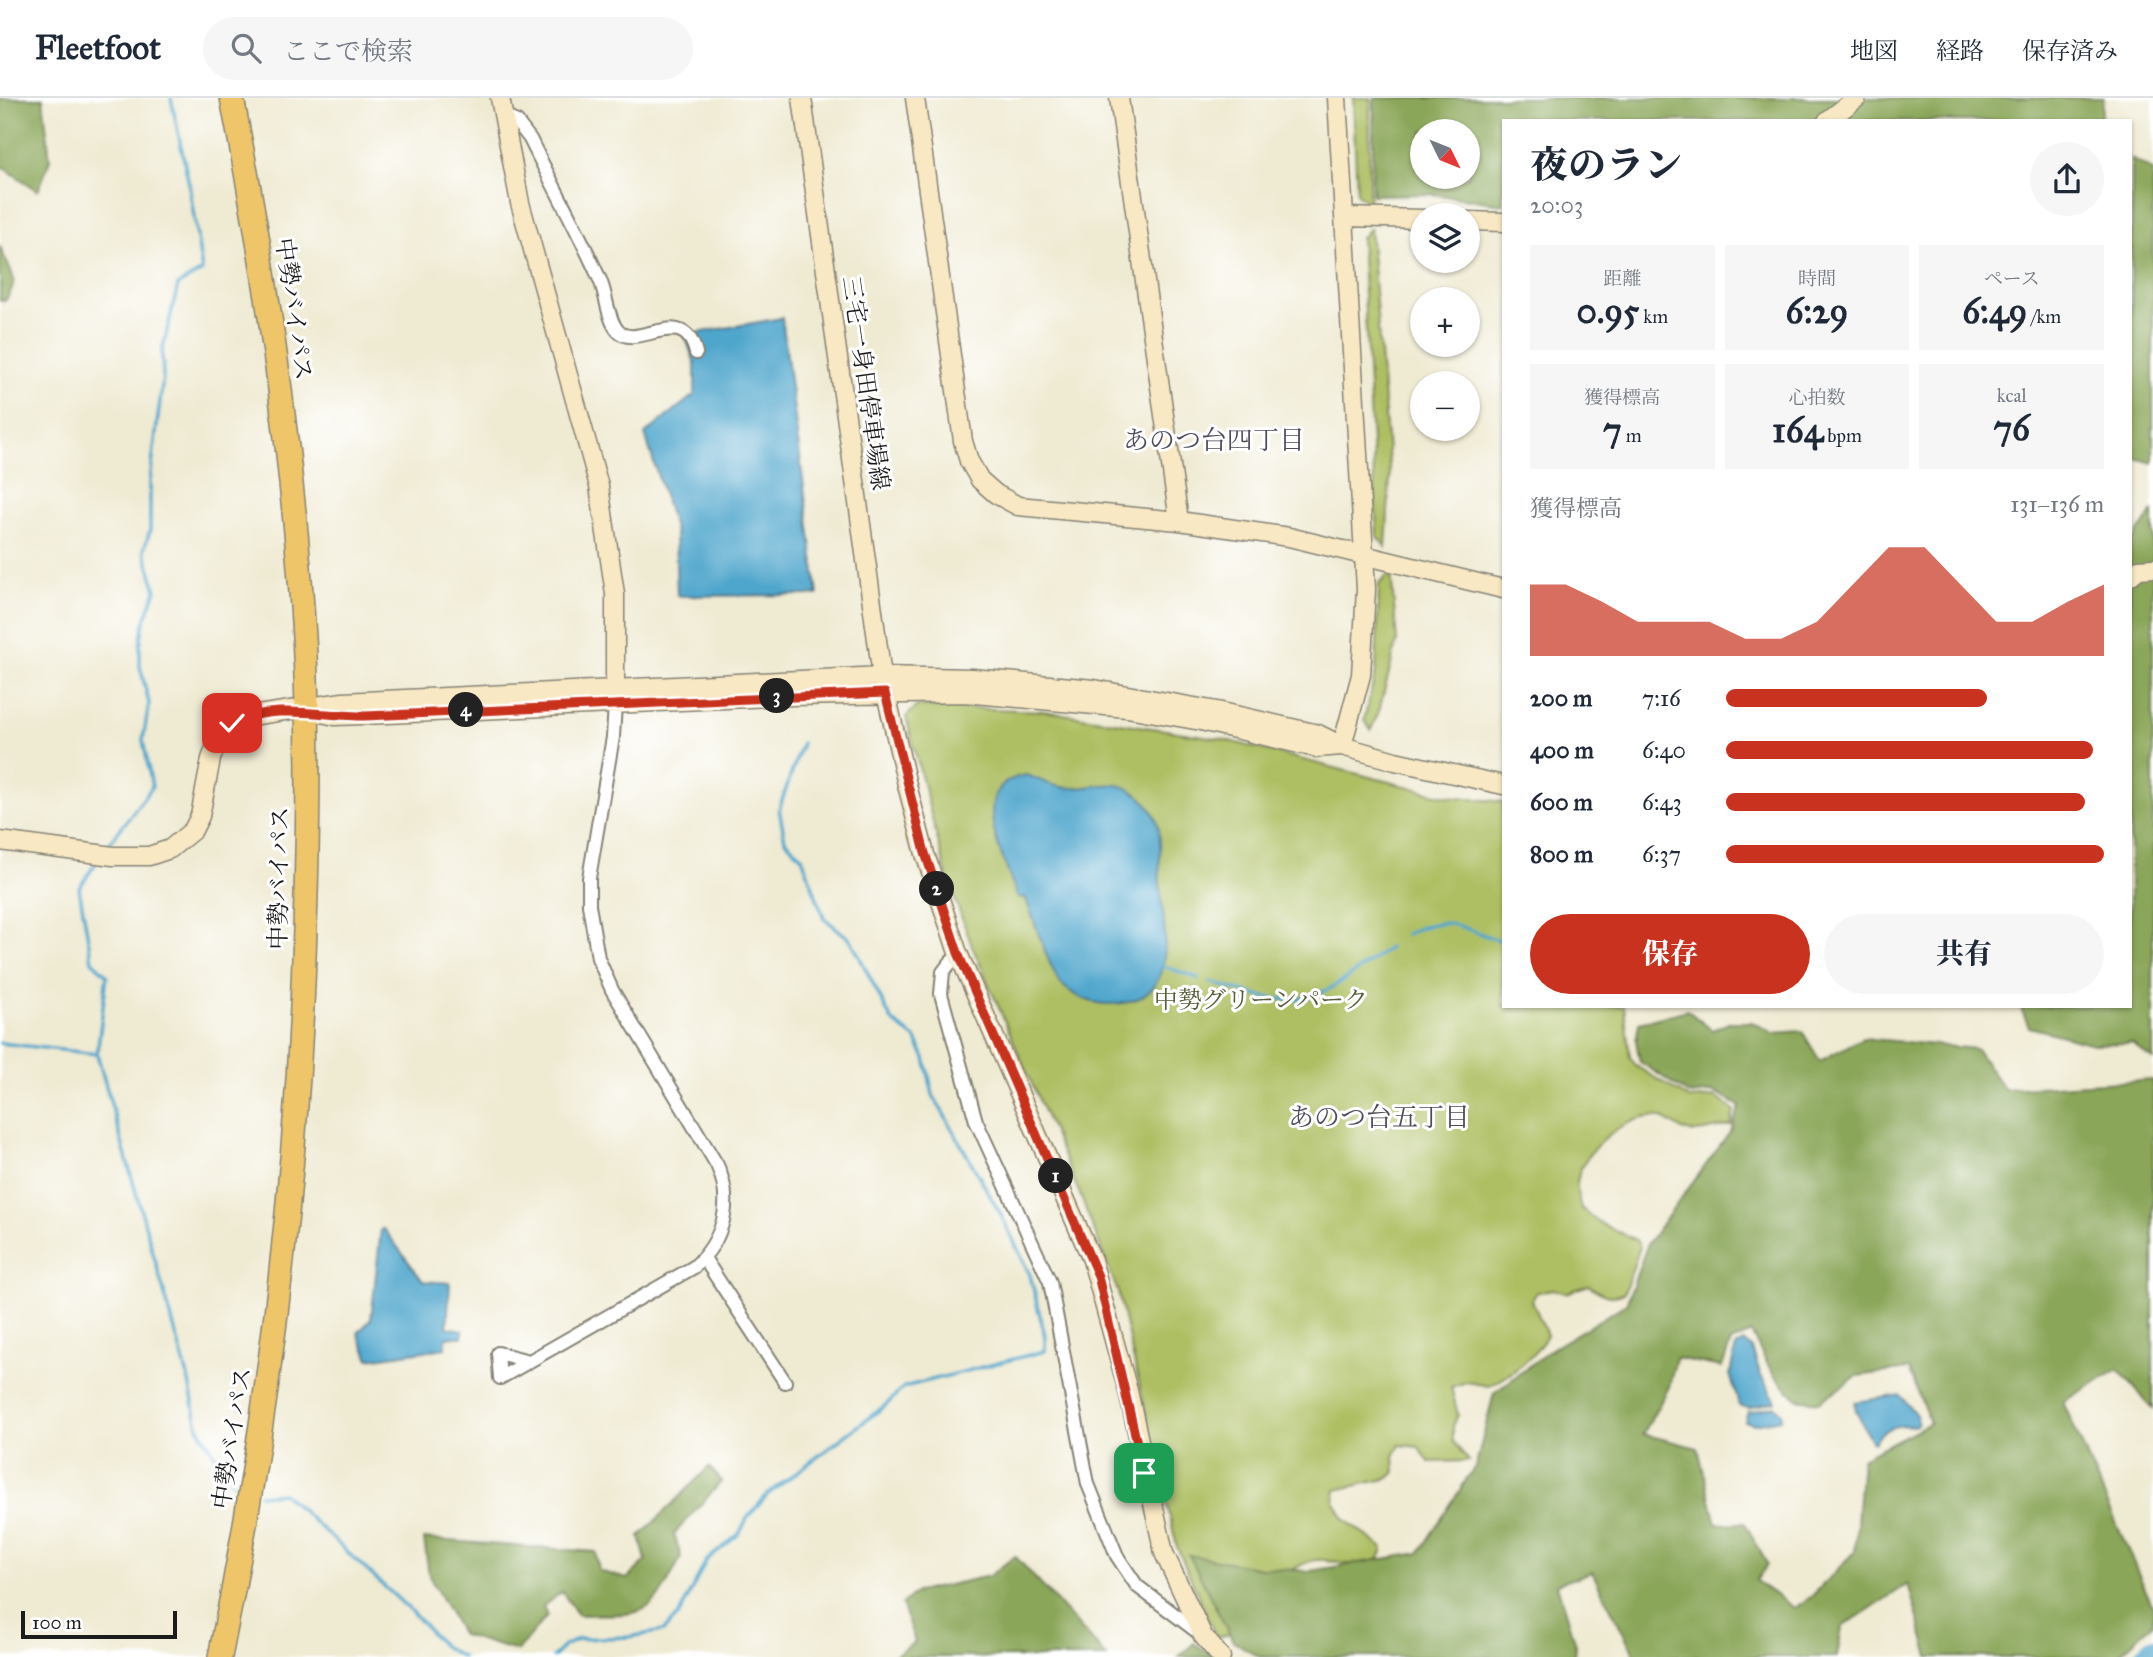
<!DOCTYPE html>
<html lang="ja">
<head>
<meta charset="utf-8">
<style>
  body { margin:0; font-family:"IM FELL Great Primer","Noto Serif JP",serif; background:#f6f6f7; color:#1f2937; height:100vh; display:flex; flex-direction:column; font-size:26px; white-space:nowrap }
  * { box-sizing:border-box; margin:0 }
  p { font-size:23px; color:#747a83 }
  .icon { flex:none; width:38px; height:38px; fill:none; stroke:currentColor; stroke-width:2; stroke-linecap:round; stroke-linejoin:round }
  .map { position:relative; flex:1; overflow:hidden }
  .sheet { position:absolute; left:1502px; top:21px; width:630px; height:889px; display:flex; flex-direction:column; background:#fff; border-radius:0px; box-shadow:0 2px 5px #0004 }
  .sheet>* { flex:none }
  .needle { width:46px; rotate:133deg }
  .buttons { position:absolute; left:1410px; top:21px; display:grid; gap:14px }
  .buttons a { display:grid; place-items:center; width:70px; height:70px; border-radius:50%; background:#fff; box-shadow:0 2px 5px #0004; font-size:35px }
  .scale { position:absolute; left:21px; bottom:18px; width:156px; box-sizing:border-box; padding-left:7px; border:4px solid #1c1c1c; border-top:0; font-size:19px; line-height:24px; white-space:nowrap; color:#1c1c1c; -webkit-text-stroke:5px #fff; paint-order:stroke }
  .pin { position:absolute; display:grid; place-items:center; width:60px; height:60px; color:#fff; margin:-30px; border-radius:14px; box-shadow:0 4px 10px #0006 }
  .km { position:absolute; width:35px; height:35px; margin:-18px; border-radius:50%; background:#222; color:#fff; font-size:19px; line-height:35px; text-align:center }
  .round { display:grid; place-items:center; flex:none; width:74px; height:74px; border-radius:37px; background:#f6f6f7 }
  .summary { display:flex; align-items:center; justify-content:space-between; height:119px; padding:0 28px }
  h1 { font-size:38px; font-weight:800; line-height:52px }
  .stats { display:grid; grid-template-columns:repeat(3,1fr); gap:10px; height:119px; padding:7px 28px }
  .stats div { display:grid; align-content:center; border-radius:0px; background:#f6f6f7; text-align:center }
  .stats b { font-size:35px; font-weight:800 }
  .stats small { font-size:19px; font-weight:400 }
  .stats p { font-size:19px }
  .chart { height:196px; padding:14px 28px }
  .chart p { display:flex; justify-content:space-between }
  .chart svg { width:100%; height:126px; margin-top:7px; fill:#c8321e; opacity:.7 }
  .primary-button { display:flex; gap:14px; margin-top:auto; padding:14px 28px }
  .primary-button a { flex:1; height:80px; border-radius:42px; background:#c8321e; color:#fff; font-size:28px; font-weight:800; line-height:80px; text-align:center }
  .primary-button a+a { background:#f6f6f7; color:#1f2937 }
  ul { padding:0 28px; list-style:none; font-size:23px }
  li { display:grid; grid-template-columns:112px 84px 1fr; align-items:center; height:52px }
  li i { height:18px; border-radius:9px; background:#c8321e }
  header { display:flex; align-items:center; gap:42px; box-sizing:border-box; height:98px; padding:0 35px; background:#fff; border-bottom:2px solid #e0e1e3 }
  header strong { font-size:33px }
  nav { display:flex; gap:38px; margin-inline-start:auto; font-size:24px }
  .search { width:490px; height:63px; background:#f6f6f7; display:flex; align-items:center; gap:18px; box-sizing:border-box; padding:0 24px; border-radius:38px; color:#747a83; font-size:26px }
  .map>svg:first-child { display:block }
</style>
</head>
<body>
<header>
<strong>Fleetfoot</strong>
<div class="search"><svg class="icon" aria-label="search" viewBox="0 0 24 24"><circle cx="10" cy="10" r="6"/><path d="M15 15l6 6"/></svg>ここで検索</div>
<nav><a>地図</a><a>経路</a><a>保存済み</a></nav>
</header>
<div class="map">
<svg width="2153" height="1559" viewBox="0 0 2153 1559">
  <rect width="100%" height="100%" fill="#fff"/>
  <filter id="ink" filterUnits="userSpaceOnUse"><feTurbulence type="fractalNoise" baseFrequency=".0143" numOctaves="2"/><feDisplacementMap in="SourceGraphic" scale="14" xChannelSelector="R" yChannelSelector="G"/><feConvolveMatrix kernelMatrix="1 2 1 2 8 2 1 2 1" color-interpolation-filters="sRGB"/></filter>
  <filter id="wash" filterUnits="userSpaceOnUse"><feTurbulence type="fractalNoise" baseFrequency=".00686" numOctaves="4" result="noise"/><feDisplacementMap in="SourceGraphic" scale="28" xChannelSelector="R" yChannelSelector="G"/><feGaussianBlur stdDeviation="1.57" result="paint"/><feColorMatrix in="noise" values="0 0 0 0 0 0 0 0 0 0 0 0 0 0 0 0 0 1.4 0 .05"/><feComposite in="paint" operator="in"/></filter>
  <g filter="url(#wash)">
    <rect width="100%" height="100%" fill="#efead2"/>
    <!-- green -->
    <path fill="#aebf63" stroke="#656e40" stroke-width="2" d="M 1353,0 L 1370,0 L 1369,106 L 1357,96 Z
      M 1370,130 L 1390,379 L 1386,449 L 1377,438 L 1361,140 Z
      M 1391,474 L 1397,543 L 1379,613 L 1371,632 L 1364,622 L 1376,573 L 1379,486 Z
      M 917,608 L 1044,613 L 1222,641 L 1440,697 L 1503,704 L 1503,908 L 1624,908 L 1630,959 L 1636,968 L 1690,1001 L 1715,999 L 1734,1012 L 1731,1027 C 1717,1030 1697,1037 1682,1032 C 1675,1028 1666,1020 1658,1019 C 1625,1016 1577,1055 1577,1088 C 1577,1095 1579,1103 1581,1110 L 1599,1125 L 1636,1142 L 1640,1149 L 1624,1195 C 1610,1202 1600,1196 1589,1187 L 1566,1195 L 1553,1191 L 1537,1194 L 1532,1202 L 1547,1237 C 1534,1261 1513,1275 1489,1288 L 1466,1284 L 1451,1289 L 1458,1317 L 1453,1328 L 1453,1343 L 1469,1363 L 1429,1364 L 1419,1349 L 1400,1347 L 1394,1358 L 1395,1374 L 1389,1380 L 1336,1392 L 1334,1403 L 1344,1421 L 1383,1450 C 1376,1483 1337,1458 1316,1462 C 1284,1467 1250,1512 1231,1536 L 1216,1539 L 1177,1449 L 1118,1194 L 1079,1094 L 972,848 L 948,782 L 906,619 Z"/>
    <!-- forest -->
    <path fill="#8aa659" stroke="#53613a" stroke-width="2" fill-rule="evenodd" d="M 0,0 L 43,0 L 50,62 L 38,93 L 0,67 Z
      M 1374,0 L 2104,0 L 2100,23 L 1503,23 L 1503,106 L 1432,96 L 1372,97 ZM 1423,33 L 1468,33 L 1468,79 L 1423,79 Z
      M 2132,61 L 2153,73 L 2153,365 L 2135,360 L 2130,348 Z
      M 0,148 C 8,173 23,178 5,203 L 0,202 Z
      M 2153,414 L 2153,962 L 2132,945 L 2093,946 L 2029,929 L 2020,908 L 2130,908 L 2130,445 Z
      M 1687,912 L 1712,932 L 1731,924 L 1752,924 L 1773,935 L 1802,933 L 1820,963 L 1863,940 L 1976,951 L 2004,991 L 2153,982 L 2153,1311 L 2118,1271 L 2063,1304 L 2153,1509 L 2153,1525 L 2116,1559 L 1929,1559 L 1908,1486 L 1842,1529 L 1837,1559 L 1636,1559 L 1592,1474 L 1557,1486 L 1575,1547 L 1574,1559 L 1260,1559 L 1233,1543 L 1189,1457 L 1262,1470 L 1310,1473 L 1419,1455 L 1476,1367 L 1494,1295 L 1553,1250 L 1626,1206 L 1648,1145 L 1731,1033 L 1740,1008 L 1713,994 L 1690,997 L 1640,964 L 1636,943 L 1639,925 ZM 1751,1235 L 1774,1278 L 1797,1301 L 1819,1304 L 1857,1278 L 1909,1271 L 1930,1325 L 1862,1360 L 1855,1453 L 1811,1499 L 1794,1510 L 1756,1483 L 1767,1466 L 1745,1425 L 1716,1426 L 1698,1350 L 1643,1336 L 1669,1289 L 1676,1260 L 1722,1269 L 1731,1244 Z
      M 709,1369 L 722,1383 L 674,1436 L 681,1459 C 649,1524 646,1515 578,1517 L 562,1494 L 543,1508 L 547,1518 L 517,1553 L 462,1537 L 429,1478 L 424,1441 L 596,1454 L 599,1473 L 627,1481 L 646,1463 L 640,1438 Z
      M 1015,1458 L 1107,1559 L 892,1559 L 915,1544 L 902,1506 L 917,1494 L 989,1478 Z
      M 1194,1545 L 1215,1559 L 1179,1559 Z"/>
    <!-- water -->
    <path fill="#50a6cc" stroke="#366174" stroke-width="2" d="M 782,220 L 818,497 L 677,498 L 675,434 L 645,336 L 695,296 L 695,266 L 685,237 Z
      M 1027,677 C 1042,683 1055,690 1072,690 C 1100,690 1116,677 1142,700 C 1168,724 1158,755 1160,785 C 1164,835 1183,909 1105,906 C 1090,905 1068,896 1059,883 C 1045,861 1035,823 1025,799 L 1018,800 C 1005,762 962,686 1027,677 Z
      M 381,1131 L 384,1131 L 423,1183 L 450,1185 L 447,1229 L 463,1232 L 462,1239 L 446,1239 L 445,1250 L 369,1261 L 358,1235 L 371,1221 Z
      M 1744,1244 L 1752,1250 L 1761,1278 L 1776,1303 L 1748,1310 L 1739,1307 L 1730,1276 L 1736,1248 Z
      M 1900,1297 L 1916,1317 L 1918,1325 L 1915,1328 C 1898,1326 1884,1328 1874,1344 L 1871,1343 L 1856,1313 L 1855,1304 Z
      M 1775,1308 L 1782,1315 L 1781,1321 L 1754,1326 L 1745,1323 L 1748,1314 Z"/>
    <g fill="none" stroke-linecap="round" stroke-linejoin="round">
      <!-- stream -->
      <path stroke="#50a6cc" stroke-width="3.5" d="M 106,750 L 152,689 L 143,642 L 149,605 L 140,568 L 140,548 L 143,528 L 156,492 L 144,452 L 150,432 L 150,383 L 163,279 L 162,254 L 178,187 L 202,173 L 189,86 L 171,0
        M 98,762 L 79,790 L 92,863 L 107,877 L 97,956 L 188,1279 L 198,1329 L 232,1385 L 243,1394
        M 1406,836 C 1452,812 1460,833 1503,843
        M 1160,867 L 1198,880
        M 1210,884 C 1305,914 1311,907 1389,850
        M 0,945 L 97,956
        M 259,1397 L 283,1395 L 411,1513 L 443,1548 L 462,1559
        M 553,1559 L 564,1548 L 578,1541 L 629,1539 L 663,1533 L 679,1517 L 706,1463 L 739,1436 L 748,1419 L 768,1396 L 886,1307 L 904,1289 L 1045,1253 L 1045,1238 L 1030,1177 L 1001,1117 L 933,997 L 925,960 L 915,940 L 892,923 L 851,842 L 824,820 L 802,759 L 785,742 L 779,711 L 802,645"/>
      <!-- river -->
      <path stroke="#50a6cc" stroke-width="19" d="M 2142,1559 L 2153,1549"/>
    </g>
  </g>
  <g filter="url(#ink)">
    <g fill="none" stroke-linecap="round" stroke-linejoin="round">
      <!-- street casing -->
      <g stroke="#868377" stroke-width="16">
        <path id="street" d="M 503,18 L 517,24 L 530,41 C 553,88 579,134 600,182 C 607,198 607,220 618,233 C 637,253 684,205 696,255
          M 958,855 L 943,874 L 941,896 L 976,1023 L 1050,1184 L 1088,1386 L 1117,1458 L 1137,1488 L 1203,1538
          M 704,1160 L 785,1284
          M 529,1263 L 498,1255 L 500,1280 L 694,1169 C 724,1142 734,1104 717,1067 L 612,892 L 598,860 L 589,807 L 589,780 L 613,639 L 615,606"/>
      </g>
      <!-- secondary casing -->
      <g stroke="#868377" stroke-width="21">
        <path id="secondary" d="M 500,0 L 520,105 L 599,388 L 615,496 L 615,602
          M 802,0 L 882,578 L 907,687 L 925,756 L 958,855 L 1092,1162 L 1128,1293 L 1164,1455 L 1203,1538 L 1221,1559
          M 915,0 L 963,343 L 969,363 L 980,382 L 996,396 L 1018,408 L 1179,423 L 1289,439 L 1503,491
          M 1119,0 L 1179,423
          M 1337,0 L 1366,491 L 1361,577 L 1342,648
          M 1827,23 L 1857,0
          M 1345,119 L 1423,121
          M 1468,123 L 1503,124
          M 2130,478 L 2139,471 L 2153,470
          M 312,613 L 335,618 L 365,617 L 793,598 L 964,595 L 1127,610 L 1201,623 L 1316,650 L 1342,648
          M 0,743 L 113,758 L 149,758 L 170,751 L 193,732 L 200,718 L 211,661 L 219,639 L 232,625 L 251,618 L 343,604 L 882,578 L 972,580 L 1094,591 L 1217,613 L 1318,636 L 1342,648 L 1395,663 L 1503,687"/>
      </g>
      <!-- highway casing -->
      <g stroke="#868377" stroke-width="26">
        <path id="highway" d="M 220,1559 C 269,1319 298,1076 305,831 C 308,734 310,636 304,539 C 293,358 267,178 232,0"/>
      </g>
      <!-- street -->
      <use href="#street" stroke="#fff" stroke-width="12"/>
      <!-- secondary -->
      <use href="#secondary" stroke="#f8e8c3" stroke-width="18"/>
      <!-- highway -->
      <use href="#highway" stroke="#eec569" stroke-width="23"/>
    </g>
  </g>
  <g fill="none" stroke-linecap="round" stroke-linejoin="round" filter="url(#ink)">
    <!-- route casing -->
    <g stroke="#fff" stroke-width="14">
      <path id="route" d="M 232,625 C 275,605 320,618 365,618 L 885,595 L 925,755 L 958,855 L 1098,1178 L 1144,1375"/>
    </g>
    <!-- route -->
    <use href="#route" stroke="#c8321e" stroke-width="9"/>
  </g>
  <g text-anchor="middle" stroke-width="6" stroke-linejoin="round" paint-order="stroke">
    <!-- street labels -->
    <g font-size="24" fill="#1c1c1c" stroke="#fff">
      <text transform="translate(294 211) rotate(82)" y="8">中勢バイパス</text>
      <text transform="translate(866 285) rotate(82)" y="8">三宅一身田停車場線</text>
      <text transform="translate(279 780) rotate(-89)" y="8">中勢バイパス</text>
      <text transform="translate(232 1340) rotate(-81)" y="8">中勢バイパス</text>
    </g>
    <!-- park labels -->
    <g font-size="24" fill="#565d38" stroke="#fff">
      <text x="1261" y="910">中勢グリーンパーク</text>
    </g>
    <!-- neighbourhood labels -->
    <g font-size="26" fill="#4f4d5b" stroke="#fff">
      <text x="1214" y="351">あのつ台四丁目</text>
      <text x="1379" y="1028">あのつ台五丁目</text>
    </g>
  </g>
</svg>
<div class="buttons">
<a><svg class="needle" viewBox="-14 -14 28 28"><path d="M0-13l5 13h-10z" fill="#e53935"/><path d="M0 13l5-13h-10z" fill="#747a83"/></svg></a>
<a><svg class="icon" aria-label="layers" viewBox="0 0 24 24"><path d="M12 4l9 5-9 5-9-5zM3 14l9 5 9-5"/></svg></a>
<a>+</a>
<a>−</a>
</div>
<div class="scale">100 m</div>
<div class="pin" style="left:1144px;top:1375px;background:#1e9e55"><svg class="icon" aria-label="arrive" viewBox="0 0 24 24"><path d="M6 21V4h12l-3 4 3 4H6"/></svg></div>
<div class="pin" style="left:232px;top:625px;background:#d93025"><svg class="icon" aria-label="check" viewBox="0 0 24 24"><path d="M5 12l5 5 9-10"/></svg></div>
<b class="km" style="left:1056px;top:1078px">1</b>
<b class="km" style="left:937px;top:791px">2</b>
<b class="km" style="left:777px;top:598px">3</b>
<b class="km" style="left:466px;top:612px">4</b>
<section class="sheet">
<div class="summary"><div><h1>夜のラン</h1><p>20:03</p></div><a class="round"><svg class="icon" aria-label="share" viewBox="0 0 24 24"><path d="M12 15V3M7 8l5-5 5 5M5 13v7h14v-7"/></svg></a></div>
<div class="stats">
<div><p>距離</p><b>0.95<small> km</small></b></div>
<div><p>時間</p><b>6:29</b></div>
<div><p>ペース</p><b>6:49<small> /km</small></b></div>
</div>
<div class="stats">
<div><p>獲得標高</p><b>7<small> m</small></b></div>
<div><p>心拍数</p><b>164<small> bpm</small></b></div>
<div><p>kcal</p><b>76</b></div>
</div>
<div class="chart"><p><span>獲得標高</span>131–136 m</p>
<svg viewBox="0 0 160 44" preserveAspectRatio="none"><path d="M0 44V19L10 19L20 25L30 32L40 32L50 32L60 38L70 38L80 32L90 19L100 6L110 6L120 19L130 32L140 32L150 25L160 19V44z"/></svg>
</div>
<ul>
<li><b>200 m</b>7:16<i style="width:69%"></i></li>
<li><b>400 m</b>6:40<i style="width:97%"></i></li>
<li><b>600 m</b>6:43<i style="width:95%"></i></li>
<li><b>800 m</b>6:37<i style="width:100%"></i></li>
</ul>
<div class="primary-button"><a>保存</a><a>共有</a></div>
</section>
</div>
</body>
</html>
